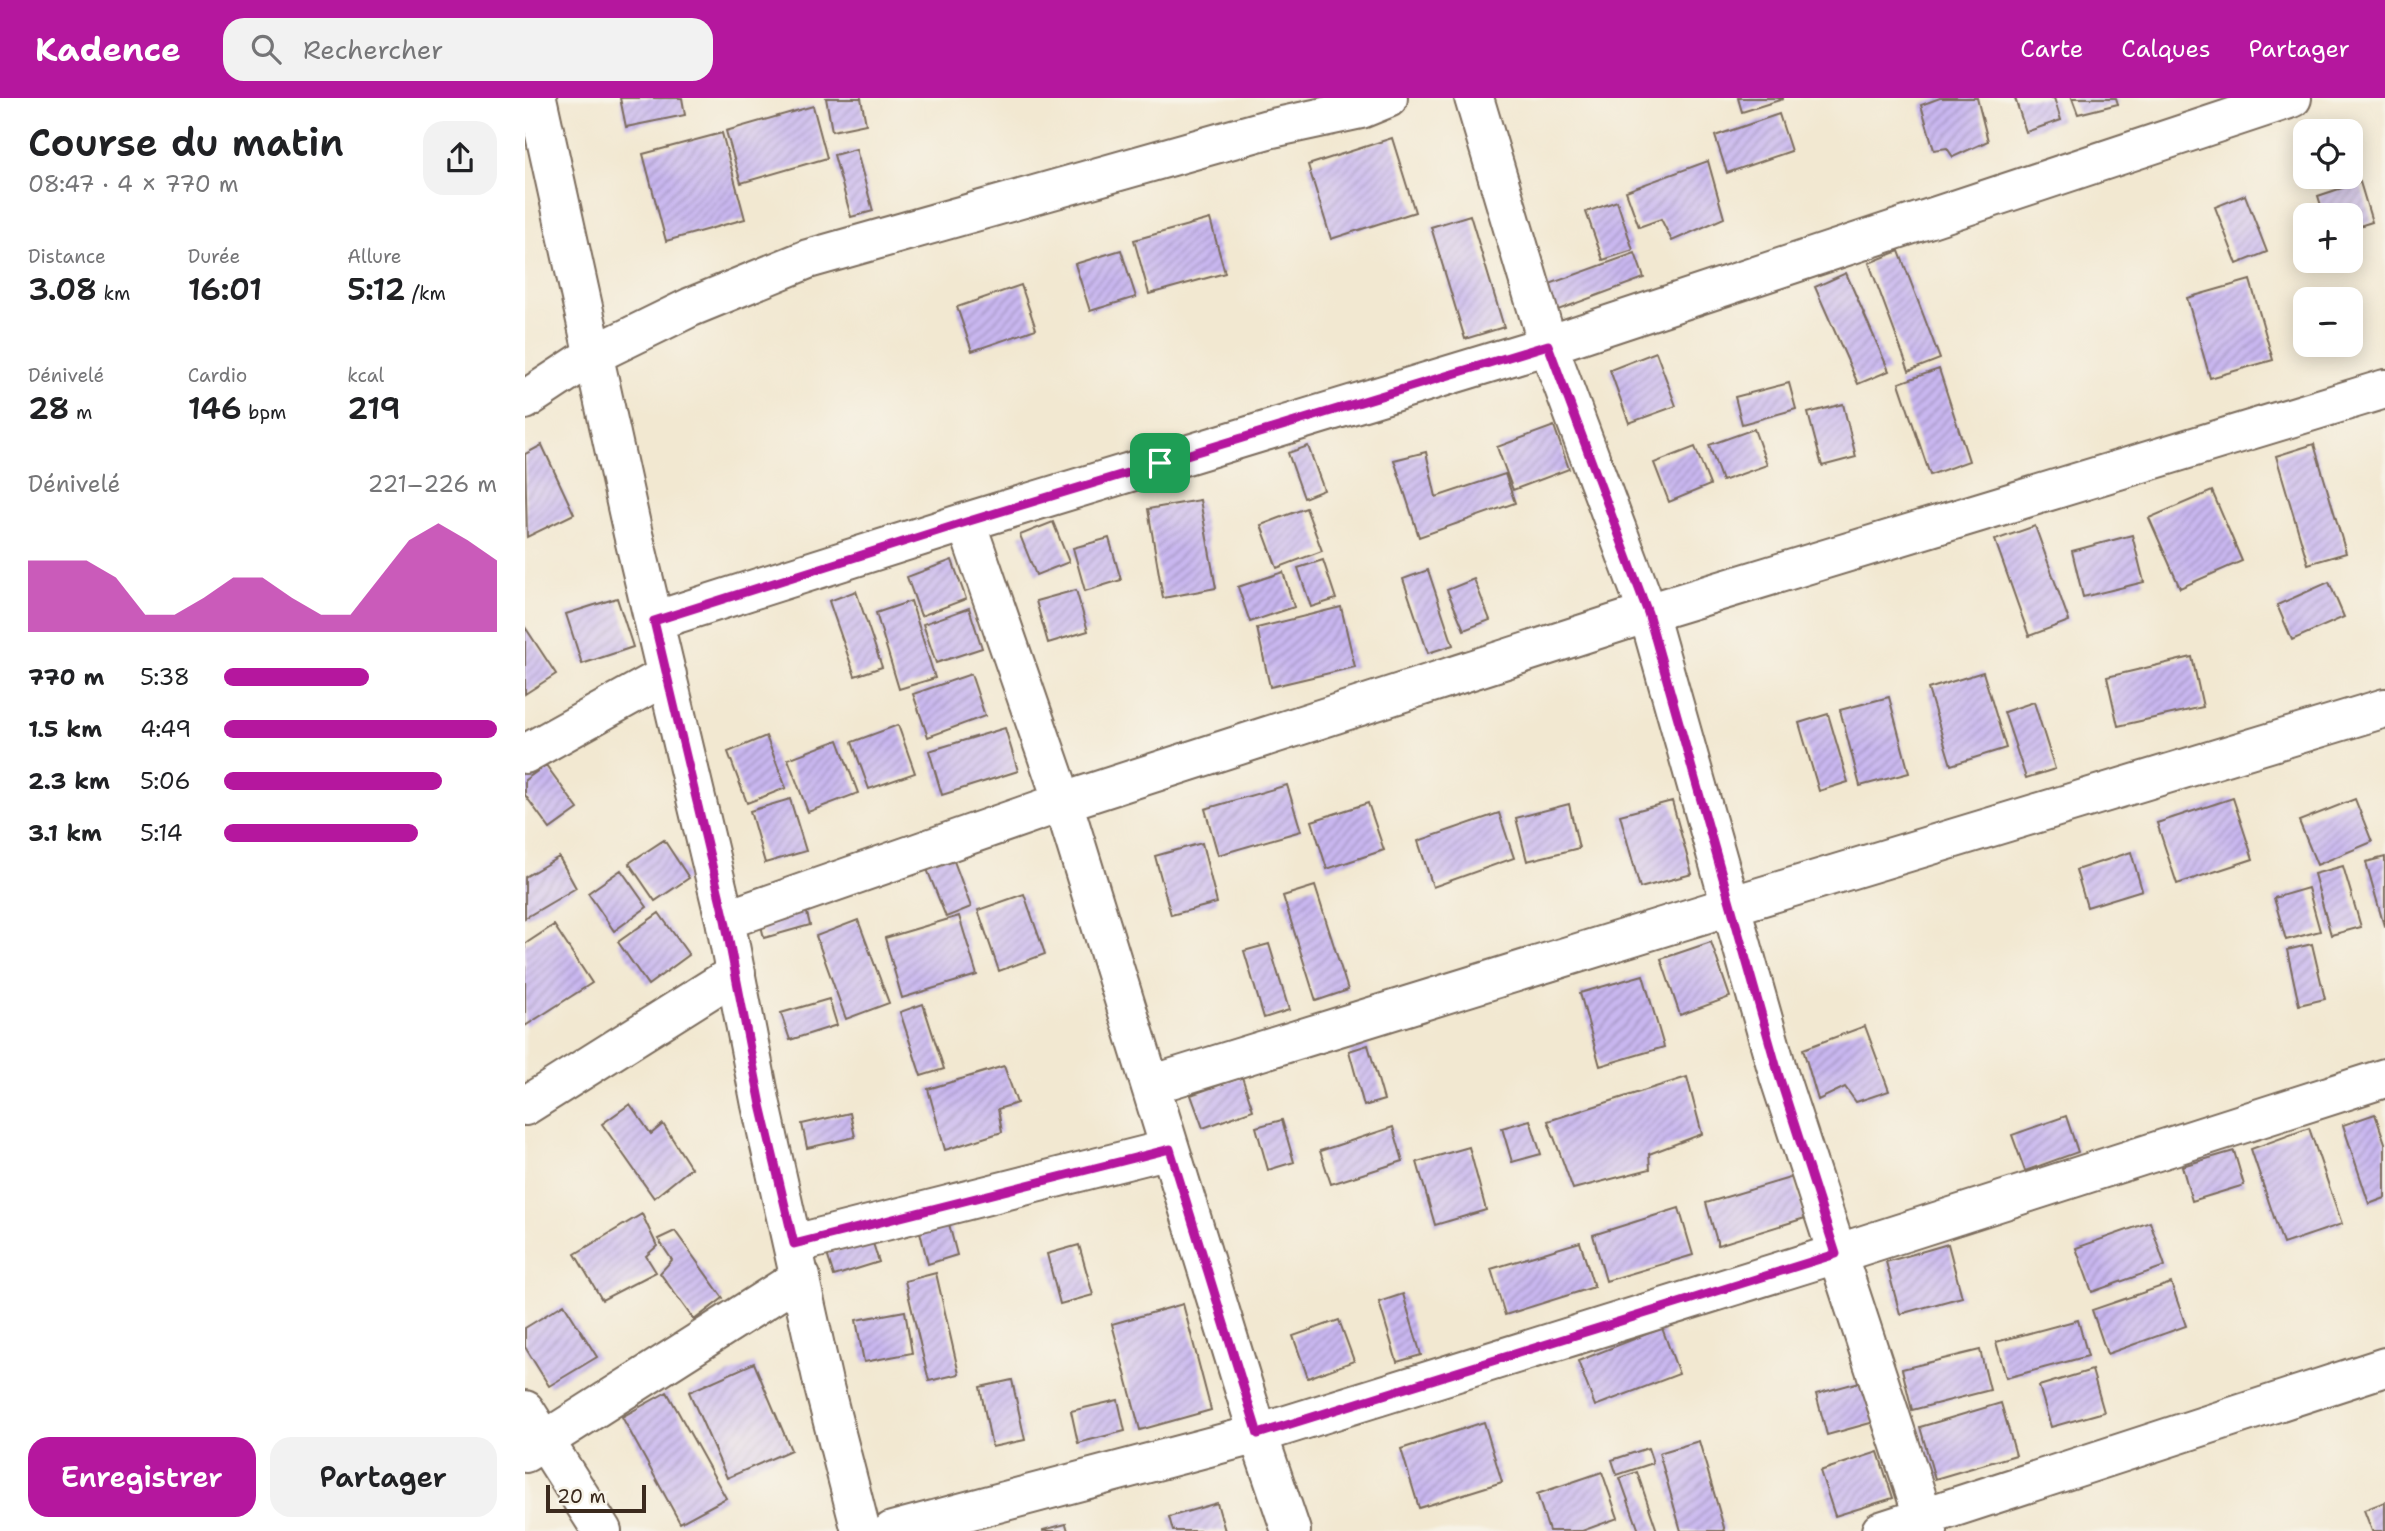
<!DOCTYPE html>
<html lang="fr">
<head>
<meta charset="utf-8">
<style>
  body { margin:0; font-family:"Shantell Sans",sans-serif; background:#f2f2f2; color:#202124; height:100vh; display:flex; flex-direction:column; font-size:26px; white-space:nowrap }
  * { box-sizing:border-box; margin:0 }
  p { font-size:23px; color:#757577 }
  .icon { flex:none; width:38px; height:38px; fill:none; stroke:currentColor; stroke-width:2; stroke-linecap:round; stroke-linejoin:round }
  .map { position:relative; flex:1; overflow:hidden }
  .details { display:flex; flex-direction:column; background:#fff; width:525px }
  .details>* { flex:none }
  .tools { position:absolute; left:1768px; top:21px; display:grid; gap:14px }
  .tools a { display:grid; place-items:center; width:70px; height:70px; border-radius:14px; background:#fff; box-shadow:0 4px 18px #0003; font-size:35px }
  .scale { position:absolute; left:21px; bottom:18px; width:100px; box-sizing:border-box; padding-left:7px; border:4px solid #3b2a1e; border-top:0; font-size:19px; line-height:24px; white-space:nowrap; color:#3b2a1e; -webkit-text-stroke:5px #f7f3e8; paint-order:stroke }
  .pin { position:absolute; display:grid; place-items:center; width:60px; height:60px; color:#fff; margin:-30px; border-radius:14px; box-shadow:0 4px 10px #0006 }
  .round { display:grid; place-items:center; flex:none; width:74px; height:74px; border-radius:21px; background:#f2f2f2 }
  .overview { display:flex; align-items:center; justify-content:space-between; height:119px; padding:0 28px }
  h1 { font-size:38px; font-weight:600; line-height:52px }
  .stats { display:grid; grid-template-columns:repeat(3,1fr); gap:10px; height:119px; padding:7px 28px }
  .stats div { display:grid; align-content:center }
  .stats b { font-size:30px; font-weight:600 }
  .stats small { font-size:19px; font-weight:400 }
  .stats p { font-size:19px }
  .chart { height:196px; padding:14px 28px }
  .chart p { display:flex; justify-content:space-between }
  .chart svg { width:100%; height:126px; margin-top:7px; fill:#b5179e; opacity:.7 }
  .button { display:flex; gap:14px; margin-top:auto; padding:14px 28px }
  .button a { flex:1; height:80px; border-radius:21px; background:#b5179e; color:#fff; font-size:28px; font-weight:600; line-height:80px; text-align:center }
  .button a+a { background:#f2f2f2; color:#202124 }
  ul { padding:0 28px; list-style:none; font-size:23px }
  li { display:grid; grid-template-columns:112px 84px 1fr; align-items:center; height:52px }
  li i { height:18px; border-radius:9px; background:#b5179e }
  header { display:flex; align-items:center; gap:42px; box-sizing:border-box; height:98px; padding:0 35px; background:#b5179e; color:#fff }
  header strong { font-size:33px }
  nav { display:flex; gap:38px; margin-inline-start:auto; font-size:24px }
  .search { width:490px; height:63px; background:#f2f2f2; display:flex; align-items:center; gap:18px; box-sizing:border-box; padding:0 24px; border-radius:21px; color:#757577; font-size:26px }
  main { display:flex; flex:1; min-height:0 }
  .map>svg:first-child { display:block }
</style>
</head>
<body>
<header>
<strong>Kadence</strong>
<div class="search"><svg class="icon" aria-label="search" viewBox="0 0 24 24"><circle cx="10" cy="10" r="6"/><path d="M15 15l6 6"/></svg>Rechercher</div>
<nav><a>Carte</a><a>Calques</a><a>Partager</a></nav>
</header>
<main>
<section class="details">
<div class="overview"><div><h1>Course du matin</h1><p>08:47 · 4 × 770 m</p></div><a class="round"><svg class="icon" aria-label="share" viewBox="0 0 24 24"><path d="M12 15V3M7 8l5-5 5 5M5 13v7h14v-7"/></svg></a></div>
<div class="stats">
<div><p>Distance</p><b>3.08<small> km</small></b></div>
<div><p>Durée</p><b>16:01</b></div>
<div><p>Allure</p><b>5:12<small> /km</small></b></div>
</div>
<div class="stats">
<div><p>Dénivelé</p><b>28<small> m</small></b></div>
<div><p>Cardio</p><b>146<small> bpm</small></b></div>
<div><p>kcal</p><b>219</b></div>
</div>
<div class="chart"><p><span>Dénivelé</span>221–226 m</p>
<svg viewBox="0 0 160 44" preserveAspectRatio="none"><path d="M0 44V19L10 19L20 19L30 25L40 38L50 38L60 32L70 25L80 25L90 32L100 38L110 38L120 25L130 12L140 6L150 12L160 19V44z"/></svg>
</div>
<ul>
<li><b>770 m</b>5:38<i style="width:53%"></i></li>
<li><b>1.5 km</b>4:49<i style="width:100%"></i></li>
<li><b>2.3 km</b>5:06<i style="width:80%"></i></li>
<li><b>3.1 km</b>5:14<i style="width:71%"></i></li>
</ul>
<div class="button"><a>Enregistrer</a><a>Partager</a></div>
</section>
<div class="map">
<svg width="1860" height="1433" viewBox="0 0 1860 1433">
  <defs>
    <pattern id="building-hatch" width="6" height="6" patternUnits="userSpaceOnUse" patternTransform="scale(1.75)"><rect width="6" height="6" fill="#c9b7f0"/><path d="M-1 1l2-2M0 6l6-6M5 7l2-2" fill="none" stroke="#a495c2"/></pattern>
  </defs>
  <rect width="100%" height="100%" fill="#f7f3e8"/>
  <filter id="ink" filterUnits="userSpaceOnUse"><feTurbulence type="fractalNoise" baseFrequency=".0143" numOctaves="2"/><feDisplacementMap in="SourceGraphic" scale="14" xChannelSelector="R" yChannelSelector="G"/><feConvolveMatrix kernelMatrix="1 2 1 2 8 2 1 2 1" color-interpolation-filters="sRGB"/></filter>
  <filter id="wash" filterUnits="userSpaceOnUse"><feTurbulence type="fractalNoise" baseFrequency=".00686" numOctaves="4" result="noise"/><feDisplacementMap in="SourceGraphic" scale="28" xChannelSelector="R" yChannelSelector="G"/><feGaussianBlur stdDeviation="1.57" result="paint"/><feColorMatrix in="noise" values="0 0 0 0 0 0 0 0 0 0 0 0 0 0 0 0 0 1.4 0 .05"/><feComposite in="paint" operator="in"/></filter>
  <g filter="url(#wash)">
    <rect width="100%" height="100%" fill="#f2e8d1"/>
    <g id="blocks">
      <!-- building -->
      <path fill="url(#building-hatch)" d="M 95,0 L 157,0 L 160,17 L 101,29 Z
        M 301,0 L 336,0 L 341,26 L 307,33 Z
        M 1213,0 L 1258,0 L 1258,1 L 1217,14 Z
        M 1415,0 L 1452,0 L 1463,43 L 1428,59 L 1422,50 L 1409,52 L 1396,7 Z
        M 1490,0 L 1529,0 L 1536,22 L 1501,34 Z
        M 1547,0 L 1591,0 L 1593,6 L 1553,16 Z
        M 288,8 L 302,60 L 216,85 L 201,33 Z
        M 1254,16 L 1266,53 L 1202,75 L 1190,38 Z
        M 197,35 L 220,121 L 141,143 L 118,56 Z
        M 867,40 L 890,114 L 806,141 L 783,67 Z
        M 331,51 L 348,113 L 326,119 L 309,57 Z
        M 1183,63 L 1199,120 L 1147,143 L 1136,121 L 1114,129 L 1101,93 Z
        M 1835,84 L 1847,124 L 1825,131 L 1825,117 L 1799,117 L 1793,98 Z
        M 1720,97 L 1742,154 L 1712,166 L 1690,109 Z
        M 1092,103 L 1108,152 L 1078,162 L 1061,114 Z
        M 945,117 L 979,229 L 940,241 L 906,129 Z
        M 685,121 L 700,175 L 624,196 L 609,142 Z
        M 596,152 L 611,199 L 565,213 L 550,166 Z
        M 1374,153 L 1415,261 L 1384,273 L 1344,165 Z
        M 1110,155 L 1119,180 L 1025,215 L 1016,189 Z
        M 1321,175 L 1364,273 L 1333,286 L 1290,189 Z
        M 1725,182 L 1748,262 L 1685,280 L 1662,200 Z
        M 496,187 L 511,231 L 447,253 L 432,209 Z
        M 1131,254 L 1151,308 L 1104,325 L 1085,272 Z
        M 1414,271 L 1444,363 L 1405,377 L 1374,285 Z
        M 1264,285 L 1271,311 L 1217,326 L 1210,299 Z
        M 1318,306 L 1331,359 L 1297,368 L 1283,315 Z
        M 1029,328 L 1044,371 L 988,392 L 972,349 Z
        M 1229,331 L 1242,367 L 1197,383 L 1184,347 Z
        M 1789,346 L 1821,455 L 1783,466 L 1751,358 Z
        M 17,347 L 49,416 L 2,439 L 0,356 Z
        M 783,348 L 799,392 L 779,400 L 763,355 Z
        M 1170,349 L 1185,387 L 1144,404 L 1129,365 Z
        M 901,354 L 911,399 L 980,376 L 990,405 L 894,439 L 869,362 Z
        M 1687,393 L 1717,463 L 1655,490 L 1624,420 Z
        M 675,402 L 691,490 L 638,500 L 623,411 Z
        M 781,410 L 797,453 L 752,470 L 736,427 Z
        M 528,424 L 544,464 L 511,477 L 495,437 Z
        M 1510,428 L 1544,523 L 1504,538 L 1470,442 Z
        M 1607,437 L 1619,484 L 1558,499 L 1547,453 Z
        M 584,440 L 596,482 L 560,493 L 548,450 Z
        M 427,462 L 441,501 L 396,518 L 382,479 Z
        M 798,462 L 811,501 L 786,509 L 773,470 Z
        M 903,472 L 928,547 L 903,555 L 878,481 Z
        M 758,474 L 769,509 L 725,524 L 713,489 Z
        M 949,481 L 965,522 L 939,532 L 922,492 Z
        M 1804,484 L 1819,519 L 1767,542 L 1752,507 Z
        M 551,492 L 563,533 L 523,545 L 511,503 Z
        M 331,493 L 357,569 L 330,578 L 304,503 Z
        M 92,500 L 108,549 L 57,566 L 41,516 Z
        M 386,503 L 410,580 L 374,591 L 351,515 Z
        M 816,509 L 830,569 L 745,589 L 732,530 Z
        M 444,510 L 457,550 L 411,565 L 398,526 Z
        M 0,529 L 31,576 L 0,596 Z
        M 1667,559 L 1678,609 L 1593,628 L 1582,579 Z
        M 1458,574 L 1481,650 L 1426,667 L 1403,591 Z
        M 446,576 L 460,618 L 403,639 L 388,596 Z
        M 1364,599 L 1384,675 L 1335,688 L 1315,612 Z
        M 1509,604 L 1530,671 L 1501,680 L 1479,614 Z
        M 1303,616 L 1323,684 L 1294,693 L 1274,625 Z
        M 373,627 L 390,675 L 344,691 L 327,644 Z
        M 480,630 L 493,673 L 417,697 L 404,653 Z
        M 241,638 L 261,690 L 222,705 L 203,654 Z
        M 313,642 L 333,695 L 283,714 L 263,661 Z
        M 21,667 L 53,711 L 25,731 L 0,697 L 0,682 Z
        M 762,687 L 776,733 L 693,757 L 680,711 Z
        M 1708,700 L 1728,761 L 1652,786 L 1632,725 Z
        M 265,701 L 281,753 L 240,765 L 225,713 Z
        M 1830,701 L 1847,744 L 1792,767 L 1774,723 Z
        M 1147,703 L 1167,776 L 1115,790 L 1095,717 Z
        M 843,705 L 859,752 L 802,771 L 787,723 Z
        M 1044,706 L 1054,750 L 1002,763 L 991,720 Z
        M 974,715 L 989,760 L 908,789 L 893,743 Z
        M 139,742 L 164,780 L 130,803 L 104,765 Z
        M 677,745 L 692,805 L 646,817 L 630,758 Z
        M 1606,754 L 1617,792 L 1562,809 L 1551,772 Z
        M 426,755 L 446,809 L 421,819 L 400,766 Z
        M 34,759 L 51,790 L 0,820 L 0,779 Z
        M 1860,759 L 1860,828 L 1859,828 L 1841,764 Z
        M 1818,768 L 1836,829 L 1806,837 L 1789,776 Z
        M 96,772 L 122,809 L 89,833 L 63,795 Z
        M 790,788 L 823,892 L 791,903 L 758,798 Z
        M 1783,790 L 1795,833 L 1761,842 L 1749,800 Z
        M 499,796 L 520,856 L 474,873 L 453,812 Z
        M 280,807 L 285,827 L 239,840 L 234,819 Z
        M 134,815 L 164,857 L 123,887 L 93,844 Z
        M 434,818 L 452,877 L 377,900 L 360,840 Z
        M 333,822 L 364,905 L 321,921 L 291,838 Z
        M 29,827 L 67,885 L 0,928 L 0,846 Z
        M 1186,844 L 1205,899 L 1155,917 L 1136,861 Z
        M 744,846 L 764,912 L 739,920 L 719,853 Z
        M 1787,846 L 1800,901 L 1774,907 L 1762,852 Z
        M 1118,877 L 1139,949 L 1075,968 L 1055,895 Z
        M 304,901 L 312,927 L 265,942 L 256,915 Z
        M 398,906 L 419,971 L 396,978 L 375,914 Z
        M 1340,928 L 1364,993 L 1331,1004 L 1320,989 L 1293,1002 L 1278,951 Z
        M 843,947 L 859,1002 L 839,1008 L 824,953 Z
        M 479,968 L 492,1005 L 473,1011 L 477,1034 L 420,1052 L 403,991 Z
        M 717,979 L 728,1012 L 678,1030 L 666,997 Z
        M 1162,979 L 1177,1036 L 1124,1056 L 1125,1071 L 1048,1091 L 1023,1023 Z
        M 105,1006 L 126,1036 L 138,1026 L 166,1070 L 129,1100 L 77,1026 Z
        M 325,1015 L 330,1039 L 282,1050 L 277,1026 Z
        M 1850,1016 L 1860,1045 L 1860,1100 L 1844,1106 L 1818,1027 Z
        M 1541,1018 L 1553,1054 L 1500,1073 L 1487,1037 Z
        M 757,1022 L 769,1064 L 743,1072 L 731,1029 Z
        M 1005,1022 L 1016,1056 L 987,1064 L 977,1030 Z
        M 868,1029 L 878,1063 L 806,1086 L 795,1053 Z
        M 1784,1030 L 1817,1126 L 1758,1146 L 1726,1051 Z
        M 944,1049 L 961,1112 L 910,1127 L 892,1064 Z
        M 1709,1053 L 1719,1087 L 1667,1103 L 1657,1068 Z
        M 1268,1079 L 1280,1120 L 1193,1147 L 1181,1105 Z
        M 1154,1110 L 1168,1157 L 1081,1183 L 1068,1137 Z
        M 117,1116 L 132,1148 L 121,1158 L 131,1174 L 77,1202 L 50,1156 Z
        M 423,1122 L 432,1157 L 403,1166 L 394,1130 Z
        M 1625,1124 L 1640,1168 L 1567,1194 L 1551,1150 Z
        M 150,1133 L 198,1200 L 169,1222 L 135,1175 L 147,1162 L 133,1141 Z
        M 347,1142 L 354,1164 L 309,1178 L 302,1156 Z
        M 1055,1144 L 1069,1189 L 980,1217 L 966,1171 Z
        M 1423,1146 L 1437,1199 L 1375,1216 L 1361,1164 Z
        M 554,1147 L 568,1197 L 535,1206 L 522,1156 Z
        M 411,1175 L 434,1276 L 404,1283 L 380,1183 Z
        M 1646,1185 L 1661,1228 L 1582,1256 L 1567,1212 Z
        M 878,1196 L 896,1257 L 872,1264 L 854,1204 Z
        M 39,1206 L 72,1259 L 24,1288 L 0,1249 L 0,1230 Z
        M 658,1206 L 686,1312 L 615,1332 L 587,1226 Z
        M 380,1213 L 387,1255 L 339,1264 L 331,1222 Z
        M 814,1222 L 829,1263 L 783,1280 L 768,1238 Z
        M 1553,1222 L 1563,1258 L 1481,1280 L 1471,1244 Z
        M 1137,1230 L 1154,1276 L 1070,1308 L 1053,1263 Z
        M 1455,1252 L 1465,1292 L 1387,1312 L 1377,1271 Z
        M 229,1265 L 266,1352 L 202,1380 L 164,1294 Z
        M 1567,1272 L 1579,1314 L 1526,1329 L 1514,1288 Z
        M 487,1282 L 500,1342 L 467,1349 L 455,1289 Z
        M 1338,1283 L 1349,1324 L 1302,1337 L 1291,1296 Z
        M 142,1294 L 201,1400 L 155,1425 L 97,1319 Z
        M 593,1302 L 600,1333 L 553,1345 L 546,1313 Z
        M 1476,1305 L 1491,1357 L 1410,1381 L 1395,1329 Z
        M 959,1324 L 977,1384 L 894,1410 L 876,1351 Z
        M 1174,1343 L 1200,1433 L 1156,1433 L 1134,1355 Z
        M 1123,1350 L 1128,1365 L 1092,1377 L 1087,1362 Z
        M 1353,1354 L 1368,1400 L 1310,1418 L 1295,1373 Z
        M 1077,1374 L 1093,1420 L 1057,1433 L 1024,1433 L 1012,1396 Z
        M 1112,1374 L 1132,1433 L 1114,1433 L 1095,1380 Z
        M 1860,1404 L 1860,1433 L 1847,1433 L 1839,1412 Z
        M 692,1405 L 700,1433 L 648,1433 L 644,1419 Z
        M 541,1426 L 543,1433 L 518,1433 L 518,1432 Z"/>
    </g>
  </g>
  <g filter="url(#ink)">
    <use href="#blocks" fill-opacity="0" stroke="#7b6c5d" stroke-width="2"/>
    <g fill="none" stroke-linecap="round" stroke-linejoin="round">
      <!-- minor casing -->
      <g stroke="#7b6c5d" stroke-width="42">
        <path id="minor" d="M 12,0 L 108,436 L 200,822 L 236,1007 L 299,1289 L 336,1433
          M 949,0 L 1023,247 L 1123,515 L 1254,978 L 1403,1433
          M 0,302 L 68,257 L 166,209 L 283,161 L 743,31 L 836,11 L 863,0
          M 441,424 L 538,704 L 733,1336 L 766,1433
          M 129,523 L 441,424 L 1023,247 L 1767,0
          M 0,656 L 142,577
          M 200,822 L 538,704 L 1123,515 L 1860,291
          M 626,987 L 1205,808 L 1860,610
          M 0,1008 L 211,875
          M 269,1146 L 645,1051
          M 0,1312 L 77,1433
          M 0,1355 L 276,1179
          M 367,1433 L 733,1336 L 1311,1156 L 1860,980
          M 1356,1433 L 1860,1269"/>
      </g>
      <!-- minor -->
      <use href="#minor" stroke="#fff" stroke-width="38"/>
    </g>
  </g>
  <g fill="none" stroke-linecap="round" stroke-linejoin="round" filter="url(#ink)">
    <!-- route casing -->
    <g stroke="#fff" stroke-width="14">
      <path id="route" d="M 1023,247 L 1123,515 L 1254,978 L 1311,1156 L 733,1336 L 645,1051 L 269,1146 L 236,1007 L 200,822 L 129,523 L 441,424 Z"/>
    </g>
    <!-- route -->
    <use href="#route" stroke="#b5179e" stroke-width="9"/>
  </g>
</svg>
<div class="tools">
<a><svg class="icon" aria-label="locate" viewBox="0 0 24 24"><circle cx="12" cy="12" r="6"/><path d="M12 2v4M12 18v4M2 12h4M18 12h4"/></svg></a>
<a>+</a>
<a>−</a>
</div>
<div class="scale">20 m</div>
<div class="pin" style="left:635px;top:365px;background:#1e9e55"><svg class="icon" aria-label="arrive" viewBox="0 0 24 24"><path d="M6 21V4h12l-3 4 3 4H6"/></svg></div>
</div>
</main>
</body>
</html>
